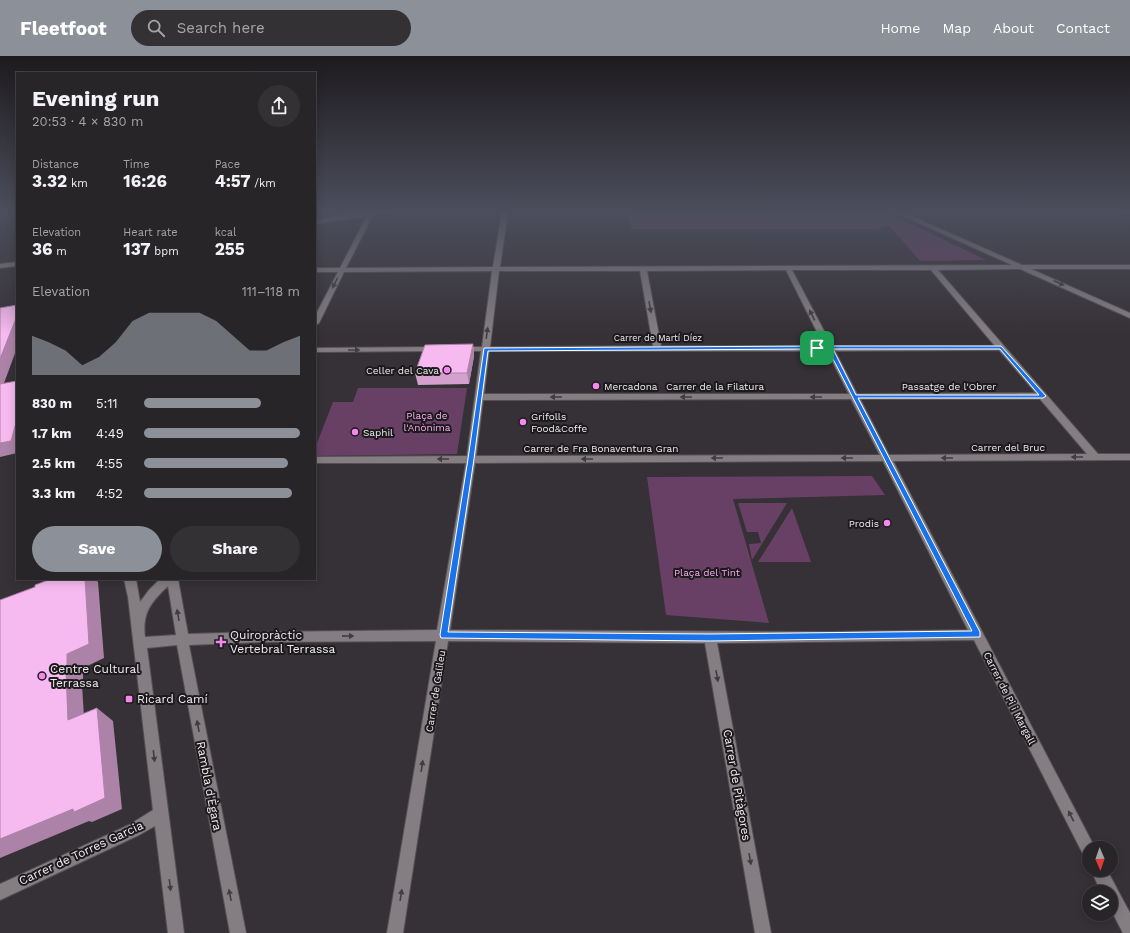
<!DOCTYPE html>
<html lang="en">
<head>
<meta charset="utf-8">
<style>
  body { margin:0; font-family:"Work Sans",sans-serif; background:#343134; color:#f1f3f6; height:100vh; display:flex; flex-direction:column; font-size:15px; white-space:nowrap }
  * { box-sizing:border-box; margin:0 }
  p { font-size:13px; color:#a5a5a8 }
  .icon { flex:none; width:22px; height:22px; fill:none; stroke:currentColor; stroke-width:2; stroke-linecap:round; stroke-linejoin:round }
  .map { position:relative; flex:1; overflow:hidden }
  .drawer { position:absolute; left:16px; top:16px; width:300px; height:508px; display:flex; flex-direction:column; background:#282528; border-radius:0px; box-shadow:0 2px 10px #0003,0 0 0 1px #444245 }
  .drawer>* { flex:none }
  .needle { width:26px; rotate:178deg }
  .controls { position:absolute; left:1082px; top:785px; display:grid; gap:8px }
  .controls a { display:grid; place-items:center; width:36px; height:36px; border-radius:50%; background:#282528; box-shadow:0 2px 10px #0003,0 0 0 1px #444245; font-size:20px }
  .pin { position:absolute; display:grid; place-items:center; width:34px; height:34px; color:#fff; margin:-17px; border-radius:8px; box-shadow:0 2px 6px #0006 }
  .round { display:grid; place-items:center; flex:none; width:42px; height:42px; border-radius:21px; background:#343134 }
  .head { display:flex; align-items:center; justify-content:space-between; height:68px; padding:0 16px }
  h1 { font-size:22px; font-weight:700; line-height:30px }
  .metrics { display:grid; grid-template-columns:repeat(3,1fr); gap:6px; height:68px; padding:4px 16px }
  .metrics div { display:grid; align-content:center }
  .metrics b { font-size:17px; font-weight:700 }
  .metrics small { font-size:11px; font-weight:400 }
  .metrics p { font-size:11px }
  .chart { height:112px; padding:8px 16px }
  .chart p { display:flex; justify-content:space-between }
  .chart svg { width:100%; height:72px; margin-top:4px; fill:#8c9099; opacity:.7 }
  .cta { display:flex; gap:8px; margin-top:auto; padding:8px 16px }
  .cta a { flex:1; height:46px; border-radius:24px; background:#8c9099; color:#fff; font-size:16px; font-weight:700; line-height:46px; text-align:center }
  .cta a+a { background:#343134; color:#f1f3f6 }
  ul { padding:0 16px; list-style:none; font-size:13px }
  li { display:grid; grid-template-columns:64px 48px 1fr; align-items:center; height:30px }
  li i { height:10px; border-radius:5px; background:#8c9099 }
  header { display:flex; align-items:center; gap:24px; box-sizing:border-box; height:56px; padding:0 20px; background:#8c9099; color:#fff }
  header strong { font-size:19px }
  nav { display:flex; gap:22px; margin-inline-start:auto; font-size:14px }
  .search { width:280px; height:36px; background:#343134; display:flex; align-items:center; gap:10px; box-sizing:border-box; padding:0 14px; border-radius:22px; color:#a5a5a8; font-size:15px }
  .map>svg:first-child { display:block }
</style>
</head>
<body>
<header>
<strong>Fleetfoot</strong>
<div class="search"><svg class="icon" aria-label="search" viewBox="0 0 24 24"><circle cx="10" cy="10" r="6"/><path d="M15 15l6 6"/></svg>Search here</div>
<nav><a>Home</a><a>Map</a><a>About</a><a>Contact</a></nav>
</header>
<div class="map">
<svg width="1130" height="877" viewBox="0 0 1130 877">
  <rect width="100%" height="100%" fill="#363136"/>
  <!-- green -->
  <path fill="#694065" d="M 627,155 L 884,155 L 986,204 L 920,205 L 889,169 L 876,173 L 632,173 Z
    M 358,332 L 467,332 L 457,398 L 315,400 L 315,392 L 333,346 L 353,346 Z
    M 872,420 L 885,439 L 733,443 L 769,567 L 666,559 L 647,421 Z
    M 738,447 L 787,447 L 752,504 L 749,488 L 761,487 L 758,476 L 747,476 Z
    M 792,452 L 811,506 L 758,506 Z"/>
  <g fill="none" stroke-linecap="round" stroke-linejoin="round">
    <!-- street casing -->
    <g stroke="#545053" stroke-width="2">
      <path id="street" d="M 369,155 L 393,155 L 373,159 L 346,212 L 493,211 L 502,155 L 508,155 L 500,211 L 1012,209 L 892,155 L 900,155 L 1022,209 L 1130,209 L 1130,213 L 1031,213 L 1130,257 L 1130,262 L 1020,213 L 938,214 L 1098,398 L 1130,398 L 1130,404 L 893,405 L 1094,790 L 1096,792 L 1089,792 L 1089,803 L 1084,800 L 974,584 L 717,587 L 771,877 L 755,877 L 705,587 L 448,585 L 403,877 L 387,877 L 436,585 L 259,586 L 189,589 L 246,877 L 230,877 L 177,589 L 147,592 L 184,877 L 168,877 L 155,770 L 139,779 L 0,844 L 0,828 L 129,769 L 153,754 L 128,541 L 124,523 L 136,523 L 140,546 L 149,534 L 160,523 L 178,523 L 188,578 L 259,576 L 437,574 L 466,407 L 315,407 L 315,401 L 467,400 L 481,295 L 461,295 L 457,293 L 461,291 L 482,291 L 492,215 L 344,216 L 319,267 L 315,269 L 315,260 L 338,216 L 315,216 L 315,212 L 340,212 L 367,160 L 315,168 L 315,164 ZM 786,214 L 824,290 L 661,290 L 647,215 ZM 792,214 L 931,214 L 995,290 L 832,290 ZM 499,215 L 640,215 L 653,290 L 490,291 ZM 999,294 L 1036,337 L 857,338 L 835,295 ZM 489,295 L 827,295 L 849,338 L 484,338 ZM 851,343 L 880,399 L 476,400 L 483,344 ZM 860,343 L 1040,343 L 1087,398 L 889,399 ZM 883,405 L 968,574 L 828,576 L 450,574 L 475,407 ZM 168,530 L 176,579 L 145,581 C 142,557 151,546 168,530 Z
        M 1121,155 L 1130,155 L 1130,158 L 1122,156 Z
        M 17,206 L 17,210 L 0,212 L 0,208 Z
        M 437,291 L 441,293 L 440,295 L 315,296 L 315,292 Z
        M 1091,814 L 1107,814 L 1130,857 L 1130,877 L 1123,877 L 1111,854 L 1111,836 L 1101,836 Z"/>
    </g>
    <!-- street -->
    <use href="#street" fill="#847e83" fill-rule="evenodd"/>
  </g>
  <!-- wall -->
  <path fill="#d4a0ce" d="M 473,288 L 474,300 L 469,328 L 418,329 L 415,317 Z"/>
  <!-- shaded-wall -->
  <path fill="#ad82a8" d="M 17,260 L 17,292 L 0,338 L 0,303 Z
    M 473,288 L 474,300 L 469,328 L 467,317 Z
    M 17,363 L 17,397 L 0,401 L 0,387 Z
    M 85,523 L 95,523 L 98,526 L 104,602 L 83,612 L 83,628 L 82,629 L 85,677 L 68,664 L 66,615 L 67,598 Z
    M 97,652 L 113,665 L 122,753 L 92,766 L 89,765 L 0,802 L 0,783 Z"/>
  <!-- building -->
  <path fill="#f7baf0" stroke="#ad82a8" d="M 17,249 L 17,260 L 0,303 L 0,252 Z
    M 473,288 L 467,317 L 415,317 L 425,289 Z
    M 17,325 L 17,363 L 11,385 L 0,387 L 0,328 Z
    M 51,523 L 85,523 L 89,588 L 67,598 L 67,614 L 66,615 L 68,664 L 97,652 L 105,742 L 74,756 L 73,753 L 0,783 L 0,544 L 35,531 L 35,529 Z"/>
  <!-- one-way arrows -->
  <defs><path id="oneway-solid" d="M-6-.8H1V-3.2L6.5 0L1 3.2V.8H-6Z"/></defs>
  <g fill="#403d40">
    <use href="#oneway-solid" transform="translate(335 227) rotate(117)"/>
    <use href="#oneway-solid" transform="translate(1059 227) rotate(25)"/>
    <use href="#oneway-solid" transform="translate(650 251) rotate(80)"/>
    <use href="#oneway-solid" transform="translate(812 259) rotate(-117)"/>
    <use href="#oneway-solid" transform="translate(487 277) rotate(-82)"/>
    <use href="#oneway-solid" transform="translate(354 294)"/>
    <use href="#oneway-solid" transform="translate(556 341) rotate(180)"/>
    <use href="#oneway-solid" transform="translate(686 341) rotate(180)"/>
    <use href="#oneway-solid" transform="translate(816 341) rotate(180)"/>
    <use href="#oneway-solid" transform="translate(1077 401) rotate(180)"/>
    <use href="#oneway-solid" transform="translate(717 402) rotate(180)"/>
    <use href="#oneway-solid" transform="translate(847 402) rotate(180)"/>
    <use href="#oneway-solid" transform="translate(947 402) rotate(180)"/>
    <use href="#oneway-solid" transform="translate(443 403) rotate(180)"/>
    <use href="#oneway-solid" transform="translate(587 403) rotate(180)"/>
    <use href="#oneway-solid" transform="translate(178 559) rotate(-100)"/>
    <use href="#oneway-solid" transform="translate(348 580) rotate(-1)"/>
    <use href="#oneway-solid" transform="translate(717 620) rotate(80)"/>
    <use href="#oneway-solid" transform="translate(198 670) rotate(-101)"/>
    <use href="#oneway-solid" transform="translate(154 700) rotate(83)"/>
    <use href="#oneway-solid" transform="translate(422 710) rotate(-81)"/>
    <use href="#oneway-solid" transform="translate(1071 760) rotate(-117)"/>
    <use href="#oneway-solid" transform="translate(750 803) rotate(80)"/>
    <use href="#oneway-solid" transform="translate(170 829) rotate(83)"/>
    <use href="#oneway-solid" transform="translate(230 839) rotate(-101)"/>
    <use href="#oneway-solid" transform="translate(401 839) rotate(-81)"/>
  </g>
  <!-- sky -->
  <linearGradient id="sky" x2="0" y2="1"><stop stop-color="#1e1b1e"/><stop offset="0.56" stop-color="#4c4e5d"/><stop offset="1" stop-color="#4c4e5d" stop-opacity="0"/></linearGradient>
  <rect width="1130" height="278" fill="url(#sky)"/>
  <!-- route -->
  <path fill="#1a73e8" stroke="#fff" fill-rule="evenodd" d="M 817,290 L 1001,290 L 1046,340 L 1043,342 L 858,342 L 980,576 L 980,581 L 710,585 L 441,582 L 440,579 L 468,403 L 484,292 ZM 817,293 L 828,293 L 972,575 L 710,578 L 448,576 L 474,403 L 488,295 ZM 833,293 L 1000,293 L 1039,339 L 856,339 Z"/>
  <!-- markers -->
  <g fill="#f688ed" stroke="#1c1a1c" stroke-width="1.5">
    <circle cx="447" cy="314" r="4"/>
    <circle cx="596" cy="330" r="4"/>
    <circle cx="523" cy="366" r="4"/>
    <circle cx="355" cy="376" r="4"/>
    <circle cx="887" cy="467" r="4"/>
    <path d="M219 580h4v4h4v4h-4v4h-4v-4h-4v-4h4z"/>
    <circle cx="42" cy="620" r="4"/>
    <rect x="125" y="639" width="8" height="8" rx="2"/>
  </g>
  <g text-anchor="middle" stroke-width="4" stroke-linejoin="round" paint-order="stroke">
    <!-- far-street labels -->
    <g font-size="9" fill="#efebee" stroke="#1c1a1c">
      <text x="658" y="285">Carrer de Martí Díez</text>
    </g>
    <!-- poi labels -->
    <g font-size="10" fill="#efebee" stroke="#1c1a1c" text-anchor="start">
      <text x="439" y="318" text-anchor="end">Celler del Cava</text>
      <text x="604" y="334">Mercadona</text>
      <text x="531" y="364">Grifolls<tspan x="531" dy="12">Food&amp;Coffe</tspan></text>
      <text x="363" y="380">Saphil</text>
      <text x="879" y="471" text-anchor="end">Prodis</text>
    </g>
    <!-- street labels -->
    <g font-size="10" fill="#efebee" stroke="#1c1a1c">
      <text x="715" y="334">Carrer de la Filatura</text>
      <text x="949" y="334">Passatge de l'Obrer</text>
      <text x="1008" y="395">Carrer del Bruc</text>
      <text x="601" y="396">Carrer de Fra Bonaventura Gran</text>
      <text transform="translate(435 635) rotate(-81)" y="4">Carrer de Galileu</text>
      <text transform="translate(1010 642) rotate(63)" y="4">Carrer de Pi i Margall</text>
    </g>
    <!-- park labels -->
    <g font-size="10" fill="#faabf2" stroke="#1c1a1c">
      <text x="427" y="363">Plaça de<tspan x="427" dy="12">l'Anònima</tspan></text>
      <text x="707" y="520">Plaça del Tint</text>
    </g>
    <!-- near-poi labels -->
    <g font-size="12" fill="#efebee" stroke="#1c1a1c" text-anchor="start">
      <text x="230" y="583">Quiropràctic<tspan x="230" dy="14">Vertebral Terrassa</tspan></text>
      <text x="50" y="617">Centre Cultural<tspan x="50" dy="14">Terrassa</tspan></text>
      <text x="137" y="647">Ricard Camí</text>
    </g>
    <!-- near-street labels -->
    <g font-size="12" fill="#efebee" stroke="#1c1a1c">
      <text transform="translate(737 729) rotate(80)" y="4">Carrer de Pitàgores</text>
      <text transform="translate(209 730) rotate(79)" y="4">Rambla d'Ègara</text>
      <text transform="translate(81 797) rotate(-25)" y="4">Carrer de Torres Garcia</text>
    </g>
  </g>
</svg>
<div class="controls">
<a><svg class="needle" viewBox="-14 -14 28 28"><path d="M0-13l5 13h-10z" fill="#e53935"/><path d="M0 13l5-13h-10z" fill="#a5a5a8"/></svg></a>
<a><svg class="icon" aria-label="layers" viewBox="0 0 24 24"><path d="M12 4l9 5-9 5-9-5zM3 14l9 5 9-5"/></svg></a>
</div>
<div class="pin" style="left:817px;top:292px;background:#1e9e55"><svg class="icon" aria-label="arrive" viewBox="0 0 24 24"><path d="M6 21V4h12l-3 4 3 4H6"/></svg></div>
<section class="drawer">
<div class="head"><div><h1>Evening run</h1><p>20:53 · 4 × 830 m</p></div><a class="round"><svg class="icon" aria-label="share" viewBox="0 0 24 24"><path d="M12 15V3M7 8l5-5 5 5M5 13v7h14v-7"/></svg></a></div>
<div class="metrics">
<div><p>Distance</p><b>3.32<small> km</small></b></div>
<div><p>Time</p><b>16:26</b></div>
<div><p>Pace</p><b>4:57<small> /km</small></b></div>
</div>
<div class="metrics">
<div><p>Elevation</p><b>36<small> m</small></b></div>
<div><p>Heart rate</p><b>137<small> bpm</small></b></div>
<div><p>kcal</p><b>255</b></div>
</div>
<div class="chart"><p><span>Elevation</span>111–118 m</p>
<svg viewBox="0 0 160 44" preserveAspectRatio="none"><path d="M0 44V20L10 24L20 29L30 38L40 33L50 24L60 11L70 6L80 6L90 6L100 6L110 11L120 20L130 29L140 29L150 24L160 20V44z"/></svg>
</div>
<ul>
<li><b>830 m</b>5:11<i style="width:75%"></i></li>
<li><b>1.7 km</b>4:49<i style="width:100%"></i></li>
<li><b>2.5 km</b>4:55<i style="width:92%"></i></li>
<li><b>3.3 km</b>4:52<i style="width:95%"></i></li>
</ul>
<div class="cta"><a>Save</a><a>Share</a></div>
</section>
</div>
</body>
</html>
